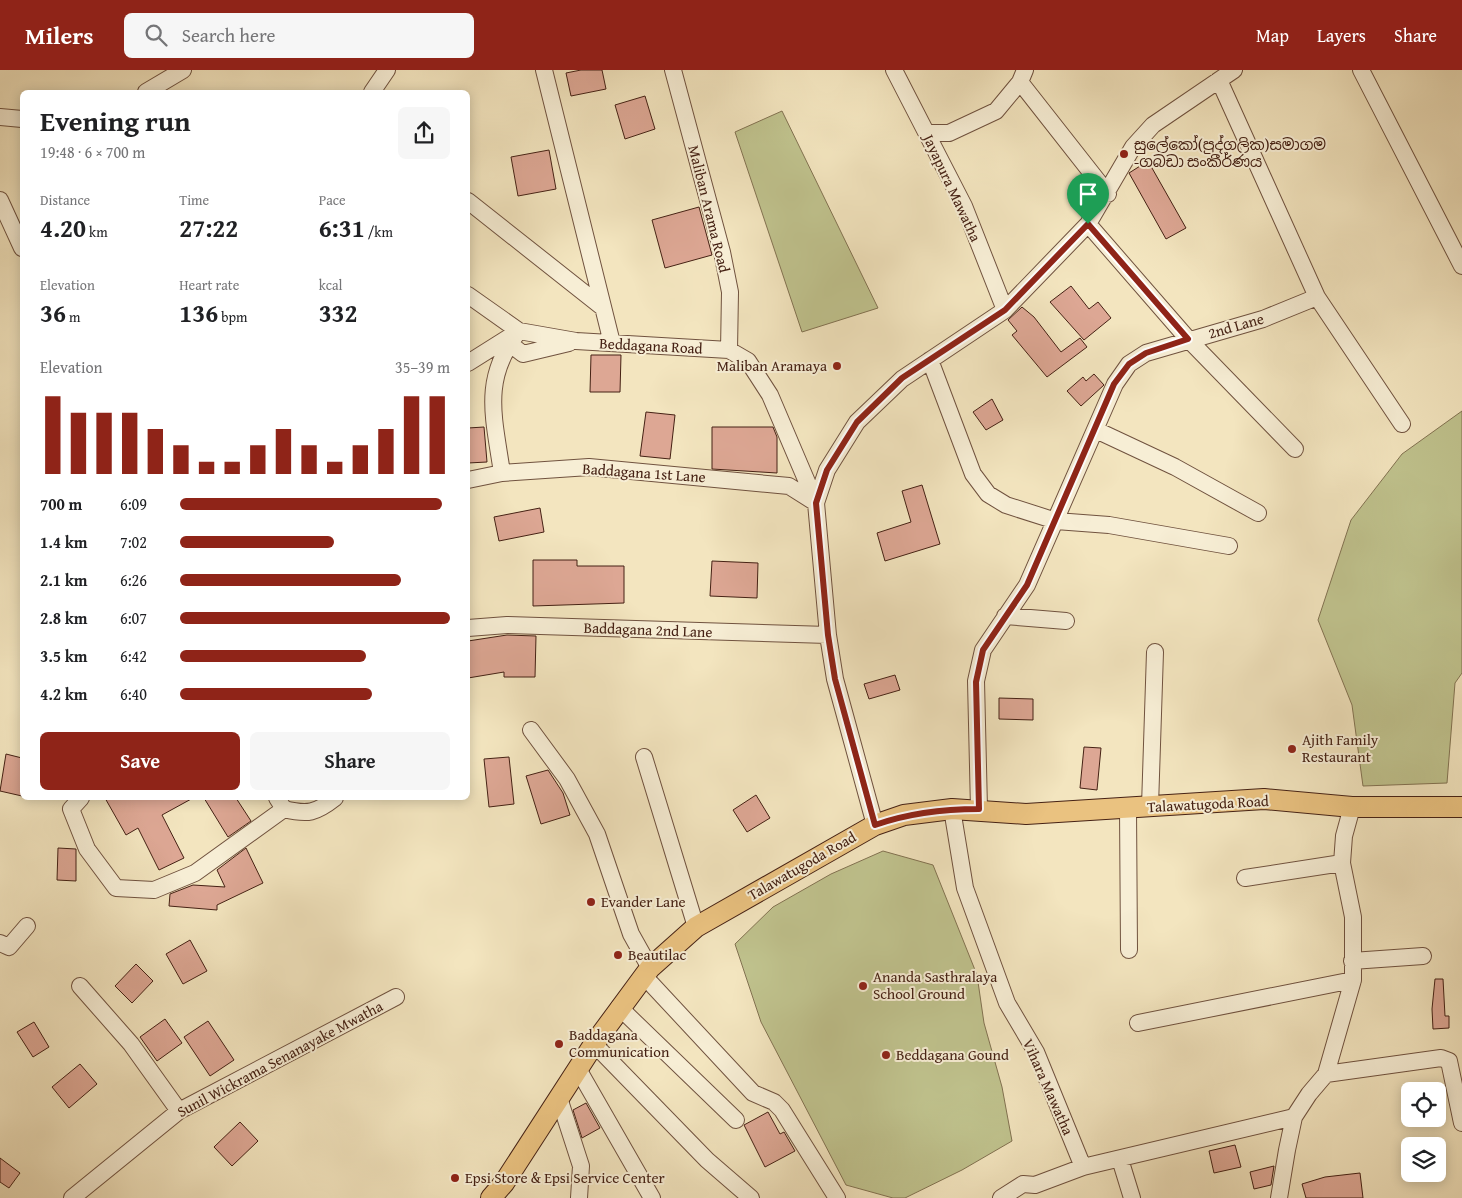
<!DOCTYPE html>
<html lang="en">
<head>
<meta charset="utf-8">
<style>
  body { margin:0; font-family:"Gentium Book Plus","Noto Sans Sinhala",serif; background:#f6f6f6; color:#202124; height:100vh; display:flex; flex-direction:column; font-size:19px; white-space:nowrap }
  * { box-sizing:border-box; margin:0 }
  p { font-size:16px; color:#757577 }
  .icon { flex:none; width:28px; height:28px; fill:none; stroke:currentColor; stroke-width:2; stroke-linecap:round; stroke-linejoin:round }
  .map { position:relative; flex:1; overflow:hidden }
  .drawer { position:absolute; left:20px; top:20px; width:450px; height:710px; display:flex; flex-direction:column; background:#fff; border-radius:8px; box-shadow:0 2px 12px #0003 }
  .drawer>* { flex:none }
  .tools { position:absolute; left:1401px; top:1012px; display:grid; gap:10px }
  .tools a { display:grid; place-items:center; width:45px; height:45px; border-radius:8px; background:#fff; box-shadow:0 2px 12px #0003; font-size:25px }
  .pin { position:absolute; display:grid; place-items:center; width:42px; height:42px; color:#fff; margin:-51px -21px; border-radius:50% 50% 50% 0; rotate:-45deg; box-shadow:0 0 5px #0007 }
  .pin .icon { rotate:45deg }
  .round { display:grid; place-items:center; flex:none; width:52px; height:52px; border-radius:8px; background:#f6f6f6 }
  .summary { display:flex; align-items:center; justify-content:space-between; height:85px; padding:0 20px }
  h1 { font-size:28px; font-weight:600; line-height:38px }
  .stats { display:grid; grid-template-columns:repeat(3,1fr); gap:8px; height:85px; padding:5px 20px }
  .stats div { display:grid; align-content:center }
  .stats b { font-size:25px; font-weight:600 }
  .stats small { font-size:14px; font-weight:400 }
  .stats p { font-size:14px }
  .chart { height:140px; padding:10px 20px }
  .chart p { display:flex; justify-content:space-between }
  .chart svg { width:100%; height:90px; margin-top:5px; stroke:#8f2418; stroke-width:6 }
  .button { display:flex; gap:10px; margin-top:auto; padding:10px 20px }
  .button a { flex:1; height:58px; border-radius:8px; background:#8f2418; color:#fff; font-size:20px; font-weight:600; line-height:58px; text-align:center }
  .button a+a { background:#f6f6f6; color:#202124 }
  ul { padding:0 20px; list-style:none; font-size:16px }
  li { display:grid; grid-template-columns:80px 60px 1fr; align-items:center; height:38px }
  li i { height:12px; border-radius:6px; background:#8f2418 }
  header { display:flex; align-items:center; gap:30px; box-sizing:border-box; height:70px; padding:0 25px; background:#8f2418; color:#fff }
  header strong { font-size:24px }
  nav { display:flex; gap:28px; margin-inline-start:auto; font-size:18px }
  .search { width:350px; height:45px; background:#f6f6f6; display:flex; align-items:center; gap:12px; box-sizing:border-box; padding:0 18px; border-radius:8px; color:#757577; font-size:19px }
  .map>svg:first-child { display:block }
</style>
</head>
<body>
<header>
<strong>Milers</strong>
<div class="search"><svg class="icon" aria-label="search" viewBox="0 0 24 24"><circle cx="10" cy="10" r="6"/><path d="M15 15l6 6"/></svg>Search here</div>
<nav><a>Map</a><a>Layers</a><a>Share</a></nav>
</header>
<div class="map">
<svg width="1462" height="1128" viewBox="0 0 1462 1128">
  <rect width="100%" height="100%" fill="#f3e5bf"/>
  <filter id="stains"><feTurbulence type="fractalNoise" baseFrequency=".004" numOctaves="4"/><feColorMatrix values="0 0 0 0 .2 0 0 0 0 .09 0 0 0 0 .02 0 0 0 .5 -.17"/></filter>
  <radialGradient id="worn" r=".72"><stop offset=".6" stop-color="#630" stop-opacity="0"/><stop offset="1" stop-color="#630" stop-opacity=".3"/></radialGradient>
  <!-- green -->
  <path fill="#c0c38e" stroke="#827251" d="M 782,41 L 878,238 L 802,262 L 735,62 Z
    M 1462,341 L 1462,603 L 1455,613 L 1447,713 L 1363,716 L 1352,635 L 1318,550 L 1351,450 L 1402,384 Z
    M 883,781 L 933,795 L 977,905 L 984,953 L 1002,1017 L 1012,1071 L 962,1100 L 905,1128 L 893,1128 L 846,1115 L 761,952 L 735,874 L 773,837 L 831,804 Z"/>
  <!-- building -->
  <path fill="#dda794" stroke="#452114" d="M 581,0 L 602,0 L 606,19 L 571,26 L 566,3 Z
    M 645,26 L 655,59 L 625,69 L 615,35 Z
    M 549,80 L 556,119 L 518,126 L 511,87 Z
    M 1148,91 L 1186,158 L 1166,169 L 1129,103 Z
    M 699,137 L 712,185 L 665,198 L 652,150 Z
    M 1071,216 L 1089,239 L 1098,232 L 1111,248 L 1084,270 L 1050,232 Z
    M 1022,237 L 1034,247 L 1061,282 L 1080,268 L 1087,277 L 1047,307 L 1012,265 L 1017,261 L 1008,250 Z
    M 591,285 L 621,285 L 620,322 L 590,322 Z
    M 1094,304 L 1104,315 L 1081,336 L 1067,321 L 1083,307 L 1086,311 Z
    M 992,329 L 1003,350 L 986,360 L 973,342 Z
    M 646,342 L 675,345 L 670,389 L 640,386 Z
    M 484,357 L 487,392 L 468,393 L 468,358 Z
    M 712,357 L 773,357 L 777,367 L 777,403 L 712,399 Z
    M 922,415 L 940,474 L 885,491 L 877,463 L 911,452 L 902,421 Z
    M 540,438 L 544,462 L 499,471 L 494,447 Z
    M 533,490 L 577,490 L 577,496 L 624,496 L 624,533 L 533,536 Z
    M 712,491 L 758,493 L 757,528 L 710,526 Z
    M 507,565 L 536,566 L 535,607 L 504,607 L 504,602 L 468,608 L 468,571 Z
    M 895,605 L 900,620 L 869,629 L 864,614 Z
    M 999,628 L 1033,629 L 1033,650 L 999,649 Z
    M 1084,677 L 1101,678 L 1097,720 L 1080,718 Z
    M 6,684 L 22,688 L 22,726 L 0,721 Z
    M 509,687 L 514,734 L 489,737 L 484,689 Z
    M 548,700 L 563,723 L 570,745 L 541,754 L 526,706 Z
    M 756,725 L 770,748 L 747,762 L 733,740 Z
    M 105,728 L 193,728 L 162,745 L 184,788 L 159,800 L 138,758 L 126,765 Z
    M 204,728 L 236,728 L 251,751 L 228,767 Z
    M 58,778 L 76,779 L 76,811 L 57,810 Z
    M 246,778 L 263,813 L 217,835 L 217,840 L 169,836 L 170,824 L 193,815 L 225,817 L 217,800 Z
    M 190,870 L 207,901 L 183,914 L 166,884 Z
    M 136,894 L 153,911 L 132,933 L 115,916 Z
    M 1435,909 L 1443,909 L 1445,946 L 1449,946 L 1449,958 L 1433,959 L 1432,939 Z
    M 165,949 L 182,973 L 157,991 L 140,967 Z
    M 208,951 L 234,990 L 210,1006 L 184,967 Z
    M 34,952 L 49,977 L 33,987 L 17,962 Z
    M 80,994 L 97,1014 L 69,1038 L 52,1017 Z
    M 586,1033 L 600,1058 L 582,1068 L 573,1040 Z
    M 768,1042 L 780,1064 L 784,1062 L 795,1081 L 765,1097 L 744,1055 Z
    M 240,1052 L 258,1071 L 232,1096 L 214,1077 Z
    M 1235,1075 L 1241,1097 L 1214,1103 L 1209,1081 Z
    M 0,1088 L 20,1103 L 9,1118 L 0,1112 Z
    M 1274,1096 L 1271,1115 L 1254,1119 L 1250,1102 Z
    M 1360,1103 L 1363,1128 L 1306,1128 L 1302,1114 L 1325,1107 Z"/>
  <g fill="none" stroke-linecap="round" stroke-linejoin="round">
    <!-- minor casing -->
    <g stroke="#70523f" stroke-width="18">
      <path id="minor" d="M 544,0 L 612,273
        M 673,0 L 722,182 L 730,222 L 729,280
        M 894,0 L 964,136 L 1005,240
        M 1361,0 L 1462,196
        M 1219,10 L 1317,227 L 1402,354
        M 1020,12 L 1108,124
        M 146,22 L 183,0
        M 372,22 L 387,0
        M 0,47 L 22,49
        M 927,63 L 949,63 L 996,41 L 1020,12 L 1025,0
        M 0,130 L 22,178
        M 468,131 L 602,237
        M 1088,154 L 1188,269 L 1295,379
        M 468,225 L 519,261 L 576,271 L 729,280 L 748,291 L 770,325 L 816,433 L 828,565 L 835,609 L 875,755
        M 509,273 L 523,284 L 569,273
        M 930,290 L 973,404 L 988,424 L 1006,435 L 1056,451 L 1109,455 L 1229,476
        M 468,293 L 514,264
        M 1096,360 L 1175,397 L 1258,443
        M 502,403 C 494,347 481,309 519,261
        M 468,410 L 502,403 L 589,397 L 789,416 L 816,433 L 827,400 L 857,352 L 902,309 L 1005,240 L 1088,154 L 1133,77 L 1153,55 L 1234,0
        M 1005,546 L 1066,551
        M 468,558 L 507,555 L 828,565
        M 531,660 L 567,709 L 597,764 L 631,864 L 650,898
        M 644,687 L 696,857
        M 81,728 L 71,739 L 87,779 L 116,818 L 154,820 L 195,803 L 284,739
        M 277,728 L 284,739 C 308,745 316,743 335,728
        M 1150,736 L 1155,582
        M 952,739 L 965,818 L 1007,933 L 1036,982 L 1083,1097
        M 979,739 L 976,611 L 983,580 L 1027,515 L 1115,314 L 1129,294 L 1146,283 L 1263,249 L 1317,227
        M 1128,739 L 1129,880
        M 1245,808 L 1342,793
        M 0,873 L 9,877 L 27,856
        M 1352,891 L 1423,886
        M 644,906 L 753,1023 L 774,1032 L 782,1040 L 837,1128
        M 80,916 L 131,974 L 179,1041
        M 619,937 L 736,1050
        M 1138,953 L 1353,910
        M 594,974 L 707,1090 L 751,1128
        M 578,999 L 652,1128
        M 1326,1004 L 1441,988 L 1449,991 L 1462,1053
        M 559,1028 L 581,1096 L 579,1128
        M 1120,1089 L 1132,1128
        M 72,1128 L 179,1041 L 396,927
        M 1001,1128 L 1023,1114 L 1035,1115 L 1083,1097 L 1294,1047
        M 1279,1128 L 1287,1080 L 1294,1047 L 1309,1024 L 1326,1004 L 1353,910 L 1353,847 L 1342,793 L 1344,766 L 1352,737"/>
    </g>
    <!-- major casing -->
    <g stroke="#452114" stroke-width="22">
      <path id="major" d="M 491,1128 L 504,1113 L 594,974 L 650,898 L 696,857 L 875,755 L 904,745 L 952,739 L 1026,744 L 1264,729 L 1352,737 L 1462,737"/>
    </g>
    <!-- minor -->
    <use href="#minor" stroke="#f7eed5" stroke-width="16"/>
    <!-- major -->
    <use href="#major" stroke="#eac280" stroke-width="20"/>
  </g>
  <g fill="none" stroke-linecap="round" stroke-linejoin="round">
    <!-- route casing -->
    <g stroke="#fff" stroke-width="10">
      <path id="route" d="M 1088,154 L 1188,269 L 1146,283 L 1129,294 L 1114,314 L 1027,515 L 983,580 L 976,612 L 979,739 C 943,739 909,743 875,755 L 835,609 L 828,565 L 816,433 L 827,400 L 857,352 L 902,308 L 1005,240 Z"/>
    </g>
    <!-- route -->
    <use href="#route" stroke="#8f2418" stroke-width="6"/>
  </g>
  <!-- markers -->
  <g fill="#8f2418" stroke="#f7eed5" stroke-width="2">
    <circle cx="1124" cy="84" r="5"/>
    <circle cx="837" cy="296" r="5"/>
    <circle cx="1292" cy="679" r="5"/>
    <circle cx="591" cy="832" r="5"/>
    <circle cx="618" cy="885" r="5"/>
    <circle cx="863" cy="916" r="5"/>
    <circle cx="559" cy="974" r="5"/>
    <circle cx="886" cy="985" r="5"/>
    <circle cx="455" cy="1108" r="5"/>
  </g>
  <g text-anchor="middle" stroke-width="4" stroke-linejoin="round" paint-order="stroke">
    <!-- poi labels -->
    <g font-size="15" fill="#452114" stroke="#f7eed5" text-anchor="start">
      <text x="1134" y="80">සුලේකෝ(පුද්ගලික)සමාගම<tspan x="1134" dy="17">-ගබඩා සංකීර්ණය</tspan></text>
      <text x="827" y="301" text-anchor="end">Maliban Aramaya</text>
      <text x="1302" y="675">Ajith Family<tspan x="1302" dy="17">Restaurant</tspan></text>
      <text x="601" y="837">Evander Lane</text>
      <text x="628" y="890">Beautilac</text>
      <text x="873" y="912">Ananda Sasthralaya<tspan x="873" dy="17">School Ground</tspan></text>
      <text x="569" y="970">Baddagana<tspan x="569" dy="17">Communication</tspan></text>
      <text x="896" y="990">Beddagana Gound</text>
      <text x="465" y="1113">Epsi Store &amp; Epsi Service Center</text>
    </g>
    <!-- street labels -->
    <g font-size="15" fill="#452114" stroke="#f7eed5">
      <text transform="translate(952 118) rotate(65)" y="5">Jayapura Mawatha</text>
      <text transform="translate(709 139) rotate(76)" y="5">Maliban Arama Road</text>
      <text transform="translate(1236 256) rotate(-16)" y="5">2nd Lane</text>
      <text transform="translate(651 276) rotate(3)" y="5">Beddagana Road</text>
      <text transform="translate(644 403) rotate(4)" y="5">Baddagana 1st Lane</text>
      <text transform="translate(648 560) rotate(2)" y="5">Baddagana 2nd Lane</text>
      <text transform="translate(1208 734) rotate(-3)" y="5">Talawatugoda Road</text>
      <text transform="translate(802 796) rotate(-30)" y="5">Talawatugoda Road</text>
      <text transform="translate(280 989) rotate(-28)" y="5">Sunil Wickrama Senanayake Mwatha</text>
      <text transform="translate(1048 1017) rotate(66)" y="5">Vihara Mawatha</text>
    </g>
  </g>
  <rect width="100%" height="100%" filter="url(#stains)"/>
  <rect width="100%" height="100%" fill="url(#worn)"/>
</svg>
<div class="tools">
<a><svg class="icon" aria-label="locate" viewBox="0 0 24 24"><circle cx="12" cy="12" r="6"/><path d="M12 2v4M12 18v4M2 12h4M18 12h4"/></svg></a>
<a><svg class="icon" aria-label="layers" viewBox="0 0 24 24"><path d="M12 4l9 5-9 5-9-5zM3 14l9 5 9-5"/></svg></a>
</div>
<div class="pin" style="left:1088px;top:154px;background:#1e9e55"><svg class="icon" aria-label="arrive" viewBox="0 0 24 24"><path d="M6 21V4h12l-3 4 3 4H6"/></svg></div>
<section class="drawer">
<div class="summary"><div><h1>Evening run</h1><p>19:48 · 6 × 700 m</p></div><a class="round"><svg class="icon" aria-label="share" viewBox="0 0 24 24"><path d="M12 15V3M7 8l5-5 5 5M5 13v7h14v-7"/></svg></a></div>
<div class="stats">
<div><p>Distance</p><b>4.20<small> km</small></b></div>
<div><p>Time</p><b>27:22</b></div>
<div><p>Pace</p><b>6:31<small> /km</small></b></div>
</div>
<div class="stats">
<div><p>Elevation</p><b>36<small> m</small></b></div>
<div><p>Heart rate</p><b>136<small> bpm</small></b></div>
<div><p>kcal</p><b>332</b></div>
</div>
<div class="chart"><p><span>Elevation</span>35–39 m</p>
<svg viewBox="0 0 160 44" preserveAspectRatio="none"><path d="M5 44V6M15 44V14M25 44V14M35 44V14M45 44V22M55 44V30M65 44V38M75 44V38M85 44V30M95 44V22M105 44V30M115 44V38M125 44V30M135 44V22M145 44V6M155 44V6"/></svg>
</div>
<ul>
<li><b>700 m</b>6:09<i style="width:97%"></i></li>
<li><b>1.4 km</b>7:02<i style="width:57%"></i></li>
<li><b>2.1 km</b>6:26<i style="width:82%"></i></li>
<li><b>2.8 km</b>6:07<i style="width:100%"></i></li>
<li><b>3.5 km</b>6:42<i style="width:69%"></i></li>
<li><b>4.2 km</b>6:40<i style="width:71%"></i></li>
</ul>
<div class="button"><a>Save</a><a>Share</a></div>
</section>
</div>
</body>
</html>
